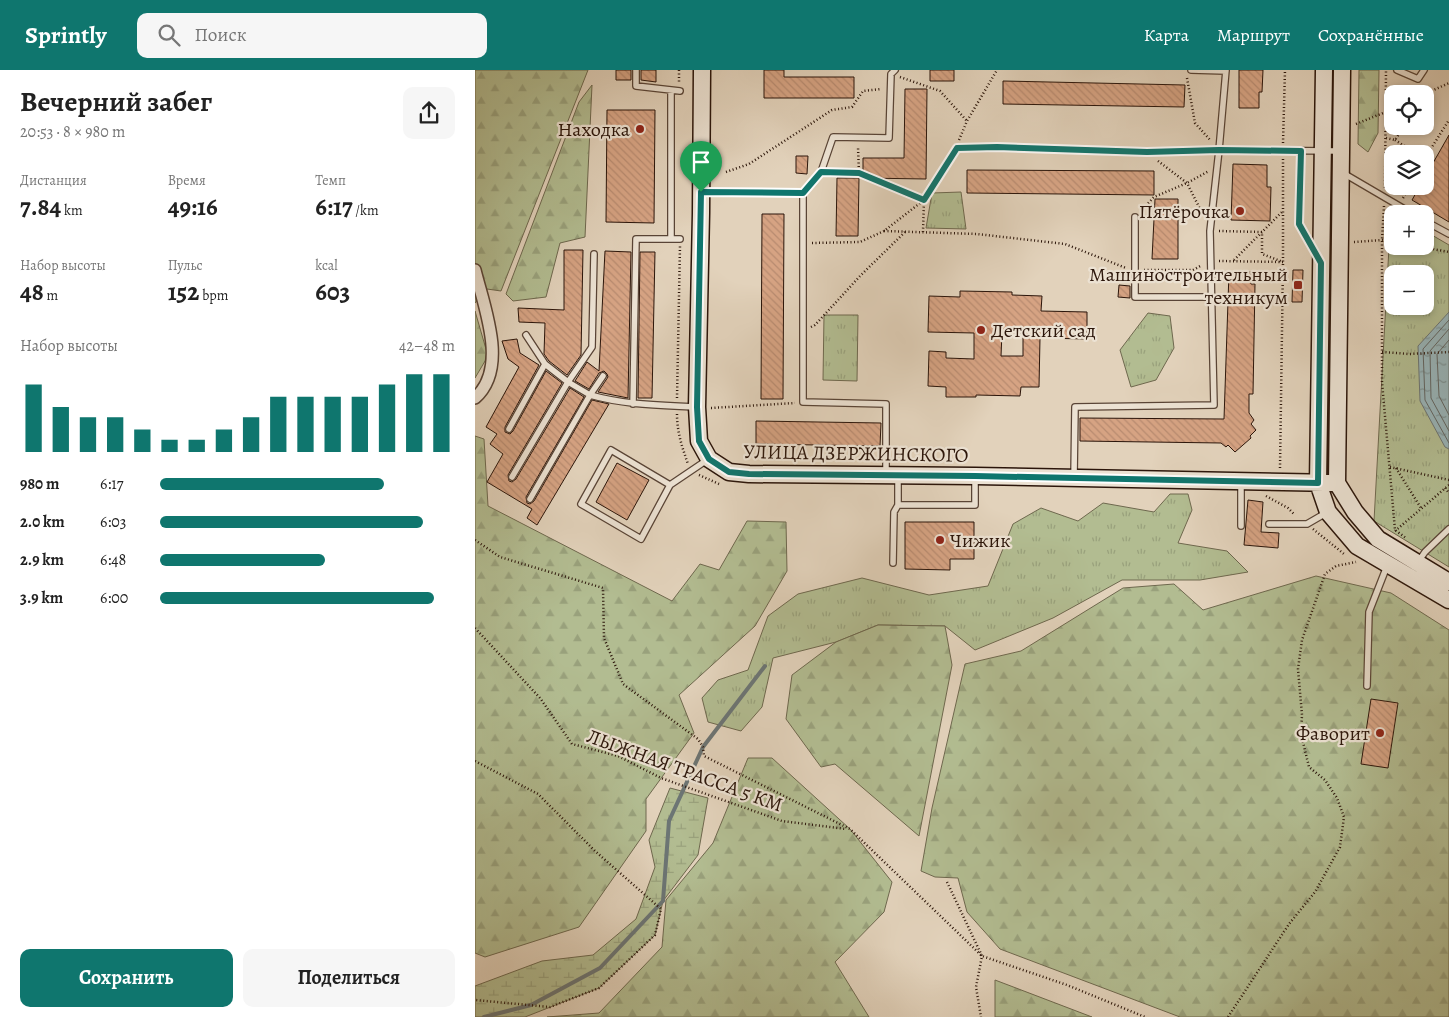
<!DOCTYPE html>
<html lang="ru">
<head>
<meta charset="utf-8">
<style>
  body { margin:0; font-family:Alegreya,serif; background:#f6f6f6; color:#222; height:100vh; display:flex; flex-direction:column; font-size:19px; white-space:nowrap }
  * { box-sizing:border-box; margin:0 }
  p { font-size:16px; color:#767676 }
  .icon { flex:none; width:28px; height:28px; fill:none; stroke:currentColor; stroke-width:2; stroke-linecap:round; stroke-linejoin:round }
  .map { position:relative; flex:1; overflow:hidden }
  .details { display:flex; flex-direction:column; background:#fff; width:475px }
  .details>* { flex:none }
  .fabs { position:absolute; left:909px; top:15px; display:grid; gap:10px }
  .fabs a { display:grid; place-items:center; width:50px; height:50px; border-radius:10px; background:#fff; box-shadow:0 2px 8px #0003; font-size:25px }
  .pin { position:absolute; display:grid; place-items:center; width:42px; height:42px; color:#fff; margin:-51px -21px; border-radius:50% 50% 50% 0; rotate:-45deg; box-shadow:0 0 5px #0007 }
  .pin .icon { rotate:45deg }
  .round { display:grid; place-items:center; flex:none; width:52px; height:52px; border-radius:10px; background:#f6f6f6 }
  .overview { display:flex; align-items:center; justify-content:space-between; height:85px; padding:0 20px }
  h1 { font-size:28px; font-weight:700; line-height:38px }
  .figures { display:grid; grid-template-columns:repeat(3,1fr); gap:8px; height:85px; padding:5px 20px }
  .figures div { display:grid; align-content:center }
  .figures b { font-size:25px; font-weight:700 }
  .figures small { font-size:14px; font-weight:400 }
  .figures p { font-size:14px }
  .chart { height:140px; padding:10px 20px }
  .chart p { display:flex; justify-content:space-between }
  .chart svg { width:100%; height:90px; margin-top:5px; stroke:#0f766e; stroke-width:6 }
  .cta { display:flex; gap:10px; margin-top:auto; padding:10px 20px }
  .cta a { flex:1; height:58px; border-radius:10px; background:#0f766e; color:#fff; font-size:20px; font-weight:700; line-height:58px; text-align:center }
  .cta a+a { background:#f6f6f6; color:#222 }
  ul { padding:0 20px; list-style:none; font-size:16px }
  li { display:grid; grid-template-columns:80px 60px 1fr; align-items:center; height:38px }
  li i { height:12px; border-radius:6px; background:#0f766e }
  header { display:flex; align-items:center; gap:30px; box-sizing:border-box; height:70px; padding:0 25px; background:#0f766e; color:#fff }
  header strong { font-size:24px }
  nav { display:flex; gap:28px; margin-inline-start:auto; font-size:18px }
  .search { width:350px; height:45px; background:#f6f6f6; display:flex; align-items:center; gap:12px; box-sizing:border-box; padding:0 18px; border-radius:10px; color:#767676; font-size:19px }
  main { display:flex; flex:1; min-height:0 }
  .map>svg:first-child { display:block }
</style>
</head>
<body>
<header>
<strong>Sprintly</strong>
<div class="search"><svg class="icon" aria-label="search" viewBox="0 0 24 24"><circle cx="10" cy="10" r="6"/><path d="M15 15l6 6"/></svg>Поиск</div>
<nav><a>Карта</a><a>Маршрут</a><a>Сохранённые</a></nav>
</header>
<main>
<section class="details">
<div class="overview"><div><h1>Вечерний забег</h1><p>20:53 · 8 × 980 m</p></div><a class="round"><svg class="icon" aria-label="share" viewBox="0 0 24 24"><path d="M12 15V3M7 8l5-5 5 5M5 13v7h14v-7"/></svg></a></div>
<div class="figures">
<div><p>Дистанция</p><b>7.84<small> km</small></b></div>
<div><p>Время</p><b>49:16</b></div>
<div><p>Темп</p><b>6:17<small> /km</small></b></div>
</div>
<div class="figures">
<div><p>Набор высоты</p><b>48<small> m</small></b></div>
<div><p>Пульс</p><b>152<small> bpm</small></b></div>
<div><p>kcal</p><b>603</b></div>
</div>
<div class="chart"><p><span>Набор высоты</span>42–48 m</p>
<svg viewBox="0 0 160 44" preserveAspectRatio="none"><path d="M5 44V11M15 44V22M25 44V27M35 44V27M45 44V33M55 44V38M65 44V38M75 44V33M85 44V27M95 44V17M105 44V17M115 44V17M125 44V17M135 44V11M145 44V6M155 44V6"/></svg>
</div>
<ul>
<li><b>980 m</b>6:17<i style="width:76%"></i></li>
<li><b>2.0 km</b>6:03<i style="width:89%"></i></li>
<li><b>2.9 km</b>6:48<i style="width:56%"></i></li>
<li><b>3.9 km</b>6:00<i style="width:93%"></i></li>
</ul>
<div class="cta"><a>Сохранить</a><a>Поделиться</a></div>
</section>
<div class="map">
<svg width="974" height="947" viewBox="0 0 974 947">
  <defs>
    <pattern id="grass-tufts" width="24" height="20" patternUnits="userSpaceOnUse" patternTransform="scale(1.25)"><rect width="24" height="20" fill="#b2bc91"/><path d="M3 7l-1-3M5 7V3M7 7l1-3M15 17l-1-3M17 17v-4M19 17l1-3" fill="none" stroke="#99a17c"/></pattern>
    <pattern id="forest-firs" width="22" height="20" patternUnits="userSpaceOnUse" patternTransform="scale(1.25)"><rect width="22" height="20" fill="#b2bc91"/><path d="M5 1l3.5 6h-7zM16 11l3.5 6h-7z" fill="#99a17c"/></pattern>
    <pattern id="wetland-marsh" width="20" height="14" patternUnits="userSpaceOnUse" patternTransform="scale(1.25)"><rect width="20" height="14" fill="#b2bc91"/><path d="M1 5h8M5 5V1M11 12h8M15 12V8" fill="none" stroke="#99a17c"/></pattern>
    <pattern id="water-ripples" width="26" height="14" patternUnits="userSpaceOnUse" patternTransform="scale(1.25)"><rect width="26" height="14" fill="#98b5ba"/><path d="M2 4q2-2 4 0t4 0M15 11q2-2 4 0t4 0" fill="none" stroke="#7c9295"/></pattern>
    <pattern id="building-back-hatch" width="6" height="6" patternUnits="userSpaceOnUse" patternTransform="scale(1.25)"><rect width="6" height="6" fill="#d6a383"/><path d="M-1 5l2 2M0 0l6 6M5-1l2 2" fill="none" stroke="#b88b70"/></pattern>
  </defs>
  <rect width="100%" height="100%" fill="#e2d2bb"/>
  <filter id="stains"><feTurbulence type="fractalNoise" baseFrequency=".004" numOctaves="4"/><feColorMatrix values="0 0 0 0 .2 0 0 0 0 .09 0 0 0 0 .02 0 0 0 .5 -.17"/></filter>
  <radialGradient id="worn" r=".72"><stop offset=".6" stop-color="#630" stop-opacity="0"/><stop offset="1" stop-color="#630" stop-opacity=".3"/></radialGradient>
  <!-- grass -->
  <path fill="url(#grass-tufts)" stroke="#6e684e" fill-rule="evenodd" d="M 486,122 L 491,159 L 451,158 L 457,123 Z
    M 916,141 L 921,144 L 918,144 L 918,176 L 950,176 L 950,161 L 974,175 L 974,497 L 899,451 ZM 918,204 L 950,204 L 950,236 L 918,236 Z
    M 673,243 L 695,246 L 699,278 L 681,310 L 656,317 L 645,280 Z
    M 349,245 L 383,245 L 382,311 L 348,310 Z
    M 695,424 L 713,424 L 717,440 L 703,473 L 752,481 L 773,502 L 725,510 L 647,510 L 578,548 L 500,580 L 470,556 L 403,555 L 361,572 L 298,588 L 287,637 L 266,661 L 233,652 L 227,628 L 243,610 L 273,600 L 293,546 L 323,524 L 387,508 L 454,525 L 513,516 L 538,454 L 566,438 L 603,451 L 628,433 L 679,442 Z"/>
  <!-- forest -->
  <path fill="url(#forest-firs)" stroke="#6e684e" d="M 0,0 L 113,0 L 26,221 L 12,219 L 0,233 Z
    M 884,0 L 904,0 L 903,63 L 893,82 L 883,74 Z
    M 117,15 L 110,167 L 85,173 L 71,227 L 38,231 L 31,224 L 104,32 Z
    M 0,241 L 13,286 L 0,308 Z
    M 0,366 L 9,369 L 13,436 L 197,531 L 225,494 L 244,500 L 272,451 L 311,452 L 312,501 L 280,556 L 204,625 L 219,663 L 171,729 L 171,761 L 104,857 L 10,887 L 0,883 Z
    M 841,506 L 916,523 L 974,560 L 974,947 L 705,947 L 525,879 L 492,842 L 483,808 L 460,807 L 446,801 L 457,738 L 490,594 L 546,581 L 648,518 L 699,514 L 728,540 Z
    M 403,555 L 470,556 L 477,595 L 444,766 L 360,694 L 346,697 L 311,649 L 317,605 L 361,572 Z
    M 273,688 L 297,688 L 375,759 L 417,812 L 409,842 L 360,892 L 394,947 L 72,947 L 124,943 L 187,877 L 191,830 L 238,773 Z
    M 520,910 L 617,947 L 520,947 Z"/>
  <!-- wetland -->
  <path fill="url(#wetland-marsh)" stroke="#6e684e" d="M 195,718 L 233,728 L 223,785 L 188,831 L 180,865 L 124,918 L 50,947 L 0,947 L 0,916 L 67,891 L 118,885 L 161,849 L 180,797 L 174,770 Z"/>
  <!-- water -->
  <path fill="url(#water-ripples)" stroke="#6c7574" d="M 974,242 L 974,379 L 970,377 L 945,331 L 943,276 Z"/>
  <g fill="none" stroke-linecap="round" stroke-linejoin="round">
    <!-- shore -->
    <path stroke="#626562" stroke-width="1" d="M 974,250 L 948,279 L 950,330 L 974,373
      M 974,259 L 955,281 L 956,328 L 974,361
      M 974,270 L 962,284 L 964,326 L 974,345"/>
    <!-- stream -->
    <path stroke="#6c7574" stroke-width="4" d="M 9,947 L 56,935 L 125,898 L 188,831 L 194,751 L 228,677 L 290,596"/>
  </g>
  <!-- building -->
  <path fill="url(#building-back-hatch)" stroke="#2b150a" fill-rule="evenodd" d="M 141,0 L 156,0 L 156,10 L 141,10 Z
    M 166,0 L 181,0 L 181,12 L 166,10 Z
    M 289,0 L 309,0 L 309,7 L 379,7 L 379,28 L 289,28 Z
    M 455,0 L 479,0 L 479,11 L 455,11 Z
    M 764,0 L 788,0 L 787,22 L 784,22 L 784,38 L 764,38 Z
    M 528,11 L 710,15 L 709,37 L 528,34 Z
    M 430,19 L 452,19 L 451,109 L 388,108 L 388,88 L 429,88 Z
    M 132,40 L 180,40 L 179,153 L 131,152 Z
    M 974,65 L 974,152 L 937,130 L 945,116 L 950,116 L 950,107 Z
    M 321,86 L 333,86 L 332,104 L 321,103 Z
    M 758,94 L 792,95 L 792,117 L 796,117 L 795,151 L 756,150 Z
    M 492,100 L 679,101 L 679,125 L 492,123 Z
    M 362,108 L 384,108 L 383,166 L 361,166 Z
    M 680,129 L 703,129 L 703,189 L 677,189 Z
    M 287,144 L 309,144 L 308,329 L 286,329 Z
    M 89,180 L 108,180 L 106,285 L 92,305 L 74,291 L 69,284 L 70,253 L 44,252 L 43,238 L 89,240 Z
    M 130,181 L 156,182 L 153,328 L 123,322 L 133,307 L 132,304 L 129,301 L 124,303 L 114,319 L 100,311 L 112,292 L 124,301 Z
    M 165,182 L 180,182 L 177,328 L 163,328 Z
    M 818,200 L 828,200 L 827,232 L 817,232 Z
    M 754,202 L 776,202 L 776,214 L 780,214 L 778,324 L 774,324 L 774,343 L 779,350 L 776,354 L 781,360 L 775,366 L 776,368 L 760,382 L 753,375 L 751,377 L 746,373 L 605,371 L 605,348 L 749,349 Z
    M 644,215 L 655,216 L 655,228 L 643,227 Z
    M 485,221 L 537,222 L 537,225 L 567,226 L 566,241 L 612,242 L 612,269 L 565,268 L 564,317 L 546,317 L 545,326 L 501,325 L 501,327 L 471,327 L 471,317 L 453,316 L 454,281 L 471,282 L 471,288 L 499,289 L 499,263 L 453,262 L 454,226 L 485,227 ZM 527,262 L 548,263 L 548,286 L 526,286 Z
    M 42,269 L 45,283 L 64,295 L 30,357 L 30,362 L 35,364 L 38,361 L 71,301 L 87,313 L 33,405 L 34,411 L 37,412 L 41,409 L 95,318 L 109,327 L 51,427 L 52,433 L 55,434 L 59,431 L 117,330 L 134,334 L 62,455 L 52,448 L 57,439 L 12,412 L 28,384 L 15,374 L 22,364 L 11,357 L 44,297 L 33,289 L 27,271 Z
    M 281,351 L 406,353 L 405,376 L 281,374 Z
    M 142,393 L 174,410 L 152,450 L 121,432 Z
    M 773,430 L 788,432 L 786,462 L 804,463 L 803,478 L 769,475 Z
    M 430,452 L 499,452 L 499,489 L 475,489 L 475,500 L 430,499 Z
    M 896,629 L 923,633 L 913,698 L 886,694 Z"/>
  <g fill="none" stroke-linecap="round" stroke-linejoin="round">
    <!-- service casing -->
    <g stroke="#594436" stroke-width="8">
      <path id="service" d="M 161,0 L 161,16 L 205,21
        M 716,0 L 751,1
        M 751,0 L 744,80 L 865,81
        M 922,0 L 943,9 L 949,0
        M 482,78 L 522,77 L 672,82 L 744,80 L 735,161 L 739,335 L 600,337 L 599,406
        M 826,81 L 824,154 L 841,185
        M 868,103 L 938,144
        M 228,122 L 328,123 L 346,102 L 358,67 L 414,68 L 416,4 L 420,0
        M 328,123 L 328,332 L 411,334 L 411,405
        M 660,147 L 660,227 L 737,227
        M 950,151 L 974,164
        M 196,169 L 196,20
        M 51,265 L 70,294
        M 158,334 L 161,169 L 205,169
        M 34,359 L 70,294 L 93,312 L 117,277 L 119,184
        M 423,406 L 423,435 L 500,435 L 500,408
        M 37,407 L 93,312 L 115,325 L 128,306
        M 195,415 L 136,380 L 106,434 L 166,469 L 195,415 L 232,390
        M 55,429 L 115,325 C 150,335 185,335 222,337
        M 794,454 L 832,454 L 851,443
        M 766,456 L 766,413
        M 943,492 L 950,482 L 974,459
        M 418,493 L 419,442 L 423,435
        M 892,616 L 894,542 L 912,496"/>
    </g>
    <!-- minor casing -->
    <g stroke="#594436" stroke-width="14">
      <path id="minor" d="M 0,200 C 9,237 34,298 0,328"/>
    </g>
    <!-- secondary casing -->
    <g stroke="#2b150a" stroke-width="19">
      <path id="secondary" d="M 227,0 L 226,143 L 222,337 L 224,371 L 234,389 L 254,402 L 274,404 L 500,406 L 862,413
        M 849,0 L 843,413 L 853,442 L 882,476 L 974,530
        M 867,0 L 862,413 L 880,442 L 903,469 L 974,512"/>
    </g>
    <!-- path -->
    <path stroke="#2b150a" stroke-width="2.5" stroke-dasharray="1 2.5" stroke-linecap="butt" d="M 204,0 L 204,13
      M 425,7 L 465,21 L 492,51
      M 712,8 L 720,53 L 736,71
      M 945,16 L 948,24
      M 950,24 L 974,13
      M 881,54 L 918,39
      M 911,68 L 920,70 L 929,56
      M 484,70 L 492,51 L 522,0
      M 920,70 L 942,84
      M 808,73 L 810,0
      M 950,88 L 974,50
      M 683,91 L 712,113 L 728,145
      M 251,102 L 274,94 L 357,40 L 377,37 L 388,21 L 406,19
      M 355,102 L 384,103 L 383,77
      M 384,103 L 449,130 L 448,162
      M 910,118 L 911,0
      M 928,128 L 935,116
      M 909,136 L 907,170 L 907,312 L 920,460 L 931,468
      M 666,141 L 679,127 L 712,113 L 734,101
      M 409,161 L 502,164 L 590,174 L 651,198
      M 744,161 L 787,162 L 787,184 L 808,192 L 744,191
      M 879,172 L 907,170 L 918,172
      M 337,173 L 385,172 L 409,161 L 449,130 L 478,84
      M 941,176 L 974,182
      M 759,190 L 807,142
      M 669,200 L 718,200 L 727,195
      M 336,257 L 340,255 L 386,205 L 430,162
      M 907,282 L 934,284 L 974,282
      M 202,328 L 205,176
      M 236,338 L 320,333
      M 202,344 C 202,362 207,377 213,394
      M 915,397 L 974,410
      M 805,398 L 808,192 L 808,89
      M 921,398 L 946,438
      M 224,405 L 244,414
      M 970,418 L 974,423
      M 791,426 L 813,438 L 820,445
      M 838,459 L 869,484
      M 920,461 L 974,415
      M 0,470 L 25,487 L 128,518 L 129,568 L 148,614 L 223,669 L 228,677 L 229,686 L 375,759 L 507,886 L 592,915 L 670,947
      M 0,558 L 65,628 L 97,674 L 143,686 L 186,708 L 307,751 L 371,759
      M 0,691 L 63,724 L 120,781 L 186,839 L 180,865 L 124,918 L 75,937 L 0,930
      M 472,812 L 507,886 L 501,917 L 506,947
      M 753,947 L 814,854 L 840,822 L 865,777 L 869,747 L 862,728 L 850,710 L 834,697 L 826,664 L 827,645 L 823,599 L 827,570 L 850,504 L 861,496 L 881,492"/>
    <!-- service -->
    <use href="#service" stroke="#ece2d3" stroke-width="5.5"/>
    <!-- minor -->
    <use href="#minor" stroke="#ece2d3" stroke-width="11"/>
    <!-- secondary -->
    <use href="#secondary" stroke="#ece2d3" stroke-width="16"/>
  </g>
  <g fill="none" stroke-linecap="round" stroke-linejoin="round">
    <!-- route casing -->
    <g stroke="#fff" stroke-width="10">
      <path id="route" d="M 522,77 L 672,82 L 744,80 L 826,81 L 824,154 L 846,193 L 843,413 L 500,406 L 274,404 L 254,402 L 234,389 L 224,371 L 222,337 L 226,122 L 328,123 L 346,102 L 384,103 L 449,130 L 482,78 Z"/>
    </g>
    <!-- route -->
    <use href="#route" stroke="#0f766e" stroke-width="6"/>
  </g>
  <!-- markers -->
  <g fill="#8f2418" stroke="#ece2d3" stroke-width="2">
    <circle cx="165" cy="59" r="5"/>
    <circle cx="765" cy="141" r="5"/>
    <rect x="818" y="210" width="10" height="10" rx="2.5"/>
    <circle cx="506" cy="260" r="5"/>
    <circle cx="465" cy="470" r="5"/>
    <circle cx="905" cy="663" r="5"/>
  </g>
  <g text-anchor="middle" stroke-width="4.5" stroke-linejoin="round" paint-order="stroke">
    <!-- poi labels -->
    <g font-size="20" fill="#2b150a" stroke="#ece2d3" text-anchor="end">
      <text x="155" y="66">Находка</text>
      <text x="755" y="148">Пятёрочка</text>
      <text x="813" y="211">Машиностроительный<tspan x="813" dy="23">техникум</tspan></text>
      <text x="516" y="267" text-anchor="start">Детский сад</text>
      <text x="475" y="477" text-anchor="start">Чижик</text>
      <text x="895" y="670">Фаворит</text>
    </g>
    <!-- street labels -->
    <g font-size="20" fill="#2b150a" stroke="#ece2d3">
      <text transform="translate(381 383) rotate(1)" y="7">УЛИЦА ДЗЕРЖИНСКОГО</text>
      <text transform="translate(210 700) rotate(20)" y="7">ЛЫЖНАЯ ТРАССА 5 КМ</text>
    </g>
  </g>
  <rect width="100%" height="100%" filter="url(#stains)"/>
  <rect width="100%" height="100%" fill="url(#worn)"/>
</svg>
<div class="fabs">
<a><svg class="icon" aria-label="locate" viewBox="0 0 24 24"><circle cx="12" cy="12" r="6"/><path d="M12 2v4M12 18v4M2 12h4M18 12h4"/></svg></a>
<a><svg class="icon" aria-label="layers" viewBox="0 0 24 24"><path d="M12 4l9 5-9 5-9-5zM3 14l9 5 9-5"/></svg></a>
<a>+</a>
<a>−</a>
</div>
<div class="pin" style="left:226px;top:122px;background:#1e9e55"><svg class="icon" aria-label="arrive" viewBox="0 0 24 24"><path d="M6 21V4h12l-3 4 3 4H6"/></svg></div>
</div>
</main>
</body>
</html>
